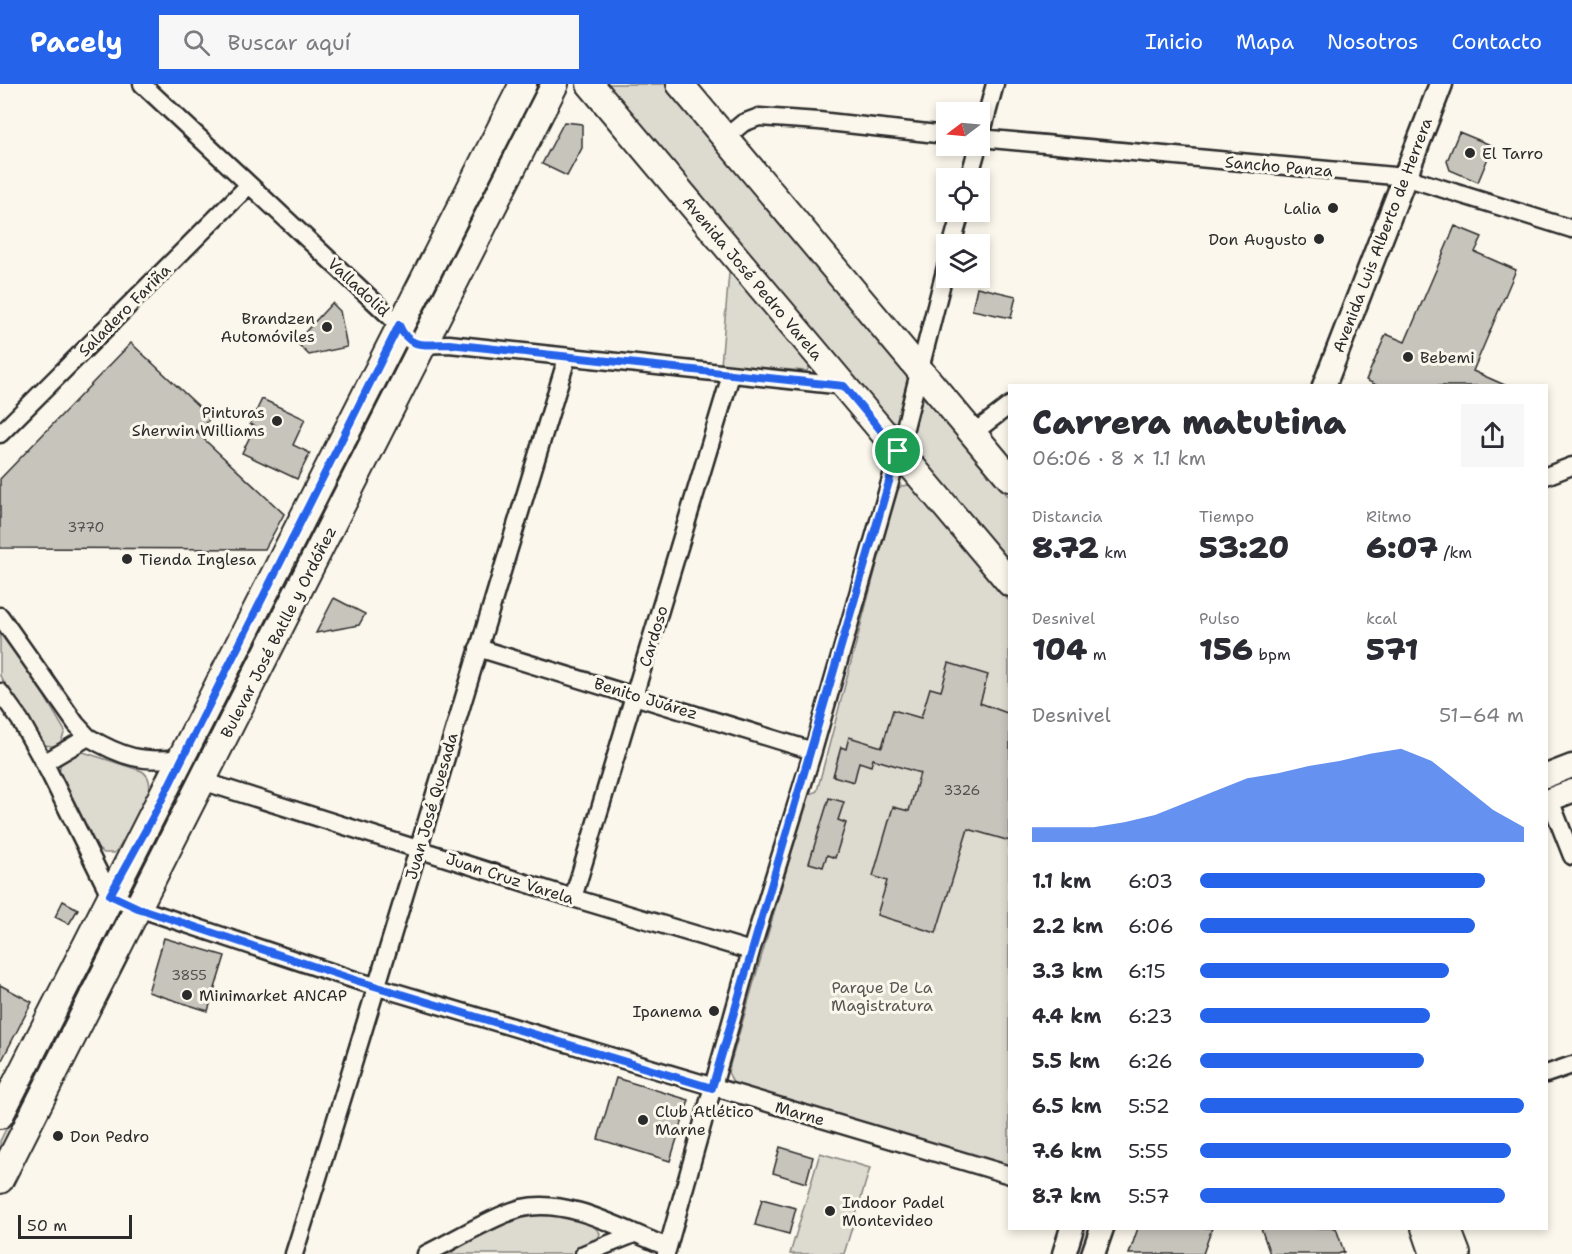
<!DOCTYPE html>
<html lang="es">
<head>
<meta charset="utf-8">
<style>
  body { margin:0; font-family:"Shantell Sans",sans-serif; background:#f7f7f7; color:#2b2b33; height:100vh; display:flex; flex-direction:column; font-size:22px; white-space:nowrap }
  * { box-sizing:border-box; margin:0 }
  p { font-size:20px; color:#7c7c81 }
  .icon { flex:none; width:33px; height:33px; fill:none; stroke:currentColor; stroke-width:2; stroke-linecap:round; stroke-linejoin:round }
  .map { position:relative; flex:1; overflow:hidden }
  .drawer { position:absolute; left:1008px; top:300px; width:540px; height:846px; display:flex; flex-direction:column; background:#fff; border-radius:0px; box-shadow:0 3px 9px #0003 }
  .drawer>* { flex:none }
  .needle { width:39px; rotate:254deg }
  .buttons { position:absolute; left:936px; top:18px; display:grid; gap:12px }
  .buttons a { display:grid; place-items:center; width:54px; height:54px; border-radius:0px; background:#fff; box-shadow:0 3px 9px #0003; font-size:30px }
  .scale { position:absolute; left:18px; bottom:15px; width:114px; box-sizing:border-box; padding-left:6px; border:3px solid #2b2b2b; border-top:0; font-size:16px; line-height:21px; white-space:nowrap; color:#2b2b2b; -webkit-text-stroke:4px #fbf7ec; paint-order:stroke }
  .pin { position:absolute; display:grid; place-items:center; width:51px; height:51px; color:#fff; margin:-26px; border:3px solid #fff; border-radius:50%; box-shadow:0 2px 6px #0007 }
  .round { display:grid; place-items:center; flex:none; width:63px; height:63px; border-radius:0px; background:#f7f7f7 }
  .head { display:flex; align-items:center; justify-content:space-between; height:102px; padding:0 24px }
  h1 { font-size:33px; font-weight:800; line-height:45px }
  .figures { display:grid; grid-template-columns:repeat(3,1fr); gap:9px; height:102px; padding:6px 24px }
  .figures div { display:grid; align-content:center }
  .figures b { font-size:30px; font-weight:800 }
  .figures small { font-size:16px; font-weight:400 }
  .figures p { font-size:16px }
  .chart { height:168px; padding:12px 24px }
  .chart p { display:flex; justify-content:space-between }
  .chart svg { width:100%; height:108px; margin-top:6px; fill:#2563eb; opacity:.7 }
  ul { padding:0 24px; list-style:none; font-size:20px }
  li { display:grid; grid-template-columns:96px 72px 1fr; align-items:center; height:45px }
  li i { height:15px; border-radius:8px; background:#2563eb }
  header { display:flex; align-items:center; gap:36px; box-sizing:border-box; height:84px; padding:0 30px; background:#2563eb; color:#fff }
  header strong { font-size:28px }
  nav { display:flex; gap:33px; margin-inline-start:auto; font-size:21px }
  .search { width:420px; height:54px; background:#f7f7f7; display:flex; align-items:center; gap:15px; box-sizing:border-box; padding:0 21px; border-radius:0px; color:#7c7c81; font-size:22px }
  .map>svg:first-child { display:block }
</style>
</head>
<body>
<header>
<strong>Pacely</strong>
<div class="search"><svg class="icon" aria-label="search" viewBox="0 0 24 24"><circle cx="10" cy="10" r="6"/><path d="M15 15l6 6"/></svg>Buscar aquí</div>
<nav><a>Inicio</a><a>Mapa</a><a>Nosotros</a><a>Contacto</a></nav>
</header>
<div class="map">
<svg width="1572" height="1170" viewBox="0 0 1572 1170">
  <rect width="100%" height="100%" fill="#fbf7ec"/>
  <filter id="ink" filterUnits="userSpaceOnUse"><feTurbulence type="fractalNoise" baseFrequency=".0167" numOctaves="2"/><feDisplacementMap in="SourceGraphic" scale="12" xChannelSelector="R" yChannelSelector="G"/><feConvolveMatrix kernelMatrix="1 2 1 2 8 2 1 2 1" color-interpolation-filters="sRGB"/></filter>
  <g filter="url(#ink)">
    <!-- green -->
    <path fill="#dddad0" stroke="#84827e" stroke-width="1.5" d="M 534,0 L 542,0 L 421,233 L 419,232 Z
      M 608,0 L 666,0 L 906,289 L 909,297 L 899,337 L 893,339 Z
      M 732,186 L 810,281 L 807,287 L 721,281 L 729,189 Z
      M 404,266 L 406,269 L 298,482 L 294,481 L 293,479 L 400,267 Z
      M 926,315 L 1009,413 L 1009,480 L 911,362 L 911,357 L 922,316 Z
      M 910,401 L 914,403 L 1009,517 L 1009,1086 L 733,999 L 728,988 L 808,711 L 817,707 L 896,408 L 901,402 Z
      M 0,549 L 38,601 L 65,647 L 60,660 L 52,662 L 45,661 L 0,592 Z
      M 252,561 L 251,573 L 162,748 L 165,729 Z
      M 80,667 L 142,687 C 165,702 130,746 120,763 L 114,769 L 104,769 L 95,763 L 59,688 L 61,678 Z
      M 110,839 L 88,886 L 85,905 L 0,1072 L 0,1057 Z
      M 820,1069 L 870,1084 L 844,1170 L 790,1170 Z
      M 543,1126 L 590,1138 L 600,1149 L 598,1157 L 576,1170 L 442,1170 L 513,1134 Z"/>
    <!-- building -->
    <path fill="#c7c4bc" stroke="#2b2b2b" stroke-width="1.5" d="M 564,38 L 582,40 L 582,64 L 567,92 L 542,80 Z
      M 1459,48 L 1493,62 L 1478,98 L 1450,86 L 1447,77 Z
      M 1455,142 L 1482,153 L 1475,168 L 1516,186 L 1473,287 L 1507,302 L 1378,302 L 1366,296 L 1386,250 L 1405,258 Z
      M 977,203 L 1016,212 L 1011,234 L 972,226 Z
      M 332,219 L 340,227 L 347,263 L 309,271 L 296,258 Z
      M 131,259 L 210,333 L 201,349 L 193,345 L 284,430 L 265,465 L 0,464 L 0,395 Z
      M 262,315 L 305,335 L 293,361 L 310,369 L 297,395 L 242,369 L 255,342 L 250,340 Z
      M 334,514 L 365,530 L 359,541 L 316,549 Z
      M 949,579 L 988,591 L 980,619 L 1010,630 L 1010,757 L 968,745 L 936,849 L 877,831 L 887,797 L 873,792 L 893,723 L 909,727 L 920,689 L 873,675 L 871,682 L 859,678 L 854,698 L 833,692 L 841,663 L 846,665 L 849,653 L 882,663 L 893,626 L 921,634 L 930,604 L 941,607 Z
      M 829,714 L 844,718 L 838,736 L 846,739 L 835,774 L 827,771 L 823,783 L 809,779 Z
      M 63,817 L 78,825 L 69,840 L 55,833 Z
      M 164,854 L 225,872 L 208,927 L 148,908 Z
      M 0,901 L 32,918 L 0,980 Z
      M 616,994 L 689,1016 L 670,1077 L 598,1055 Z
      M 780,1063 L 813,1073 L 806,1099 L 773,1089 Z
      M 762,1115 L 796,1124 L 789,1150 L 755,1141 Z
      M 1138,1144 L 1212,1144 L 1203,1170 L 1129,1170 Z
      M 1261,1144 L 1336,1144 L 1344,1168 L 1338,1170 L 1270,1170 Z"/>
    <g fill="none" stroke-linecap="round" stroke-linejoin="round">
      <!-- minor casing -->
      <g stroke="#2b2b2b" stroke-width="21">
        <path id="minor" d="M 142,0 L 399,241 C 409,266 426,260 449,260 L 844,302
          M 725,54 L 743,39 L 759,33 L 819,37 L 946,51
          M 980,54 L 1405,93 L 1572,145
          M 980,55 L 995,0
          M 969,94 L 978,62
          M 952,160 L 961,128
          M 0,350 L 249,101
          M 972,350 L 1010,321
          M 1546,392 L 1572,382
          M 0,532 L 76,640 L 88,653 L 44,679
          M 478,564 L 813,667
          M 0,608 L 20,636 L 49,688 L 110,811 L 138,824 L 358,897 L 1010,1091
          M 88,653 C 122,673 142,679 181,674
          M 202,697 L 573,814 L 751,867
          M 1550,716 L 1572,772
          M 573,814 L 731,291
          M 1546,990 L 1572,981
          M 294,1170 C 388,872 475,573 567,274
          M 426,1170 C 453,1157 495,1131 522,1124 C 569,1113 625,1147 668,1163
          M 584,1170 L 634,1150
          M 666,1170 L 751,867 L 813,667 L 899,367 L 946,183"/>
      </g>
      <!-- secondary casing -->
      <g stroke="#2b2b2b" stroke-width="27">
        <path id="secondary" d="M 1324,302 L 1441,0
          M 1546,692 L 1572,682
          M 1546,717 L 1572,707
          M 1064,1170 L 1072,1144
          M 1093,1170 L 1102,1144"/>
      </g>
      <!-- primary casing -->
      <g stroke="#2b2b2b" stroke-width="30">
        <path id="primary" d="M 590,0 L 1010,499
          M 680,0 L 1010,394
          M 0,1031 L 523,0
          M 0,1096 L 555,0
          M 1425,1144 L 1434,1170
          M 1447,1144 L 1457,1170"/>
      </g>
      <!-- minor -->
      <use href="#minor" stroke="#fbf7ec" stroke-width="16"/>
      <!-- secondary -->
      <use href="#secondary" stroke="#fbf7ec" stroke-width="22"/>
      <!-- primary -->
      <use href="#primary" stroke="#fbf7ec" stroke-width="26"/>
    </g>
  </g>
  <g fill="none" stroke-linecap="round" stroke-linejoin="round" filter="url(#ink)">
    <!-- route casing -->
    <g stroke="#fff" stroke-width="12">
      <path id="route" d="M 399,241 C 409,266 426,260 449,260 L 844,302 L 898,367 L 712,1004 L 358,897 L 138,824 L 110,811 L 154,731 Z"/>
    </g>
    <!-- route -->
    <use href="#route" stroke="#2563eb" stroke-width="8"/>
  </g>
  <!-- markers -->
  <g fill="#2b2b2b" stroke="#fbf7ec" stroke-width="2">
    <circle cx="1470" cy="69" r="6"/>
    <circle cx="1333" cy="124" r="6"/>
    <circle cx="1319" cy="155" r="6"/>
    <circle cx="327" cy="243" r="6"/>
    <circle cx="1408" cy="273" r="6"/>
    <circle cx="277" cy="337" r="6"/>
    <circle cx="127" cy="475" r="6"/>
    <circle cx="187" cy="911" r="6"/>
    <circle cx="714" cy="927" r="6"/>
    <circle cx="643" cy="1036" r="6"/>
    <circle cx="58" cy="1052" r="6"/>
    <circle cx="830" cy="1127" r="6"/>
  </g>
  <g text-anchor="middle" stroke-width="6" stroke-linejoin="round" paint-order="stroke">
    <!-- number labels -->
    <g font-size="14" fill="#52514f">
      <text x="86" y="448">3770</text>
      <text x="962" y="711">3326</text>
      <text x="189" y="896">3855</text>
    </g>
    <!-- poi labels -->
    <g font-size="16" fill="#2b2b2b" stroke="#fbf7ec" text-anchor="start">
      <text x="1482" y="75">El Tarro</text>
      <text x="1321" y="130" text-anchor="end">Lalia</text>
      <text x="1307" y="161" text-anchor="end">Don Augusto</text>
      <text x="315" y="240" text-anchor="end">Brandzen<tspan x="315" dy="18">Automóviles</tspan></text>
      <text x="1420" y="279">Bebemi</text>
      <text x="265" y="334" text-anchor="end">Pinturas<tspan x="265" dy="18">Sherwin Williams</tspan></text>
      <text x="139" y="481">Tienda Inglesa</text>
      <text x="199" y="917">Minimarket ANCAP</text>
      <text x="702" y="933" text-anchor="end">Ipanema</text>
      <text x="655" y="1033">Club Atlético<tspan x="655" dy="18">Marne</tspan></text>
      <text x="70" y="1058">Don Pedro</text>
      <text x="842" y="1124">Indoor Padel<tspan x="842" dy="18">Montevideo</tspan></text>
    </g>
    <!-- street labels -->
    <g font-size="16" fill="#2b2b2b" stroke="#fbf7ec">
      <text transform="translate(1279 82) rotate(5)" y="6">Sancho Panza</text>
      <text transform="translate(1382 151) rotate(-69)" y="6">Avenida Luis Alberto de Herrera</text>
      <text transform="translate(753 194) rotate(50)" y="6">Avenida José Pedro Varela</text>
      <text transform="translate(359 203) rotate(43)" y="6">Valladolid</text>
      <text transform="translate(124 226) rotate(-45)" y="6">Saladero Fariña</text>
      <text transform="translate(278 548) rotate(-63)" y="6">Bulevar José Batlle y Ordóñez</text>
      <text transform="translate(653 552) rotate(-73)" y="6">Cardoso</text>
      <text transform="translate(646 614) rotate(17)" y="6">Benito Juárez</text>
      <text transform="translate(431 722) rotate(-74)" y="6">Juan José Quesada</text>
      <text transform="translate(510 794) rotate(18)" y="6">Juan Cruz Varela</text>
      <text transform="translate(800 1029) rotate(16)" y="6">Marne</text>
    </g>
    <!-- park labels -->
    <g font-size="16" fill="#585754" stroke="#fbf7ec">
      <text x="882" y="909">Parque De La<tspan x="882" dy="18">Magistratura</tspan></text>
    </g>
  </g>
</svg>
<div class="buttons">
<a><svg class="needle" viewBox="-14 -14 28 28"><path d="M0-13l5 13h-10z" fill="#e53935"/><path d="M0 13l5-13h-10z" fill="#7c7c81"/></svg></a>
<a><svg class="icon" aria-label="locate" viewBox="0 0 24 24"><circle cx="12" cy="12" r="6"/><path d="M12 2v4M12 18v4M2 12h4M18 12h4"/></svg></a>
<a><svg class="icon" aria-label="layers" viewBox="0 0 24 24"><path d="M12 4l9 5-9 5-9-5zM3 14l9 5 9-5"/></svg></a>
</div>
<div class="scale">50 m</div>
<div class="pin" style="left:898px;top:367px;background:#1e9e55"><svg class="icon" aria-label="arrive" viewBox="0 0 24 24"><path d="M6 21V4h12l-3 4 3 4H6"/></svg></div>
<section class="drawer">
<div class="head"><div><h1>Carrera matutina</h1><p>06:06 · 8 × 1.1 km</p></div><a class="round"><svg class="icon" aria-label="share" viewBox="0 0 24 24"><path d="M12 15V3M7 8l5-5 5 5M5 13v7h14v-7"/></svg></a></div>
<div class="figures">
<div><p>Distancia</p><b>8.72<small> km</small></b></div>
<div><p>Tiempo</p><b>53:20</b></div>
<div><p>Ritmo</p><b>6:07<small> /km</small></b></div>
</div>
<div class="figures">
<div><p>Desnivel</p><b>104<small> m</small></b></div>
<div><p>Pulso</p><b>156<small> bpm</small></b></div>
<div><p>kcal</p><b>571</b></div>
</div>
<div class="chart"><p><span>Desnivel</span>51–64 m</p>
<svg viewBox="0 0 160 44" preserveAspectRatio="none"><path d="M0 44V38L10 38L20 38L30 36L40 33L50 28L60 23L70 18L80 16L90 13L100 11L110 8L120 6L130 11L140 21L150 31L160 38V44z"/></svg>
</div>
<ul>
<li><b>1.1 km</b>6:03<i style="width:88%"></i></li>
<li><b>2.2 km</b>6:06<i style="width:85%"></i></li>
<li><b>3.3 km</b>6:15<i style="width:77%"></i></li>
<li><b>4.4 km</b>6:23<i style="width:71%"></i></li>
<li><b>5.5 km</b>6:26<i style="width:69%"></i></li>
<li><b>6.5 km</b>5:52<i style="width:100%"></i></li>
<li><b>7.6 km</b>5:55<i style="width:96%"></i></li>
<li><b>8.7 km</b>5:57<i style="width:94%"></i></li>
</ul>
</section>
</div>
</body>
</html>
